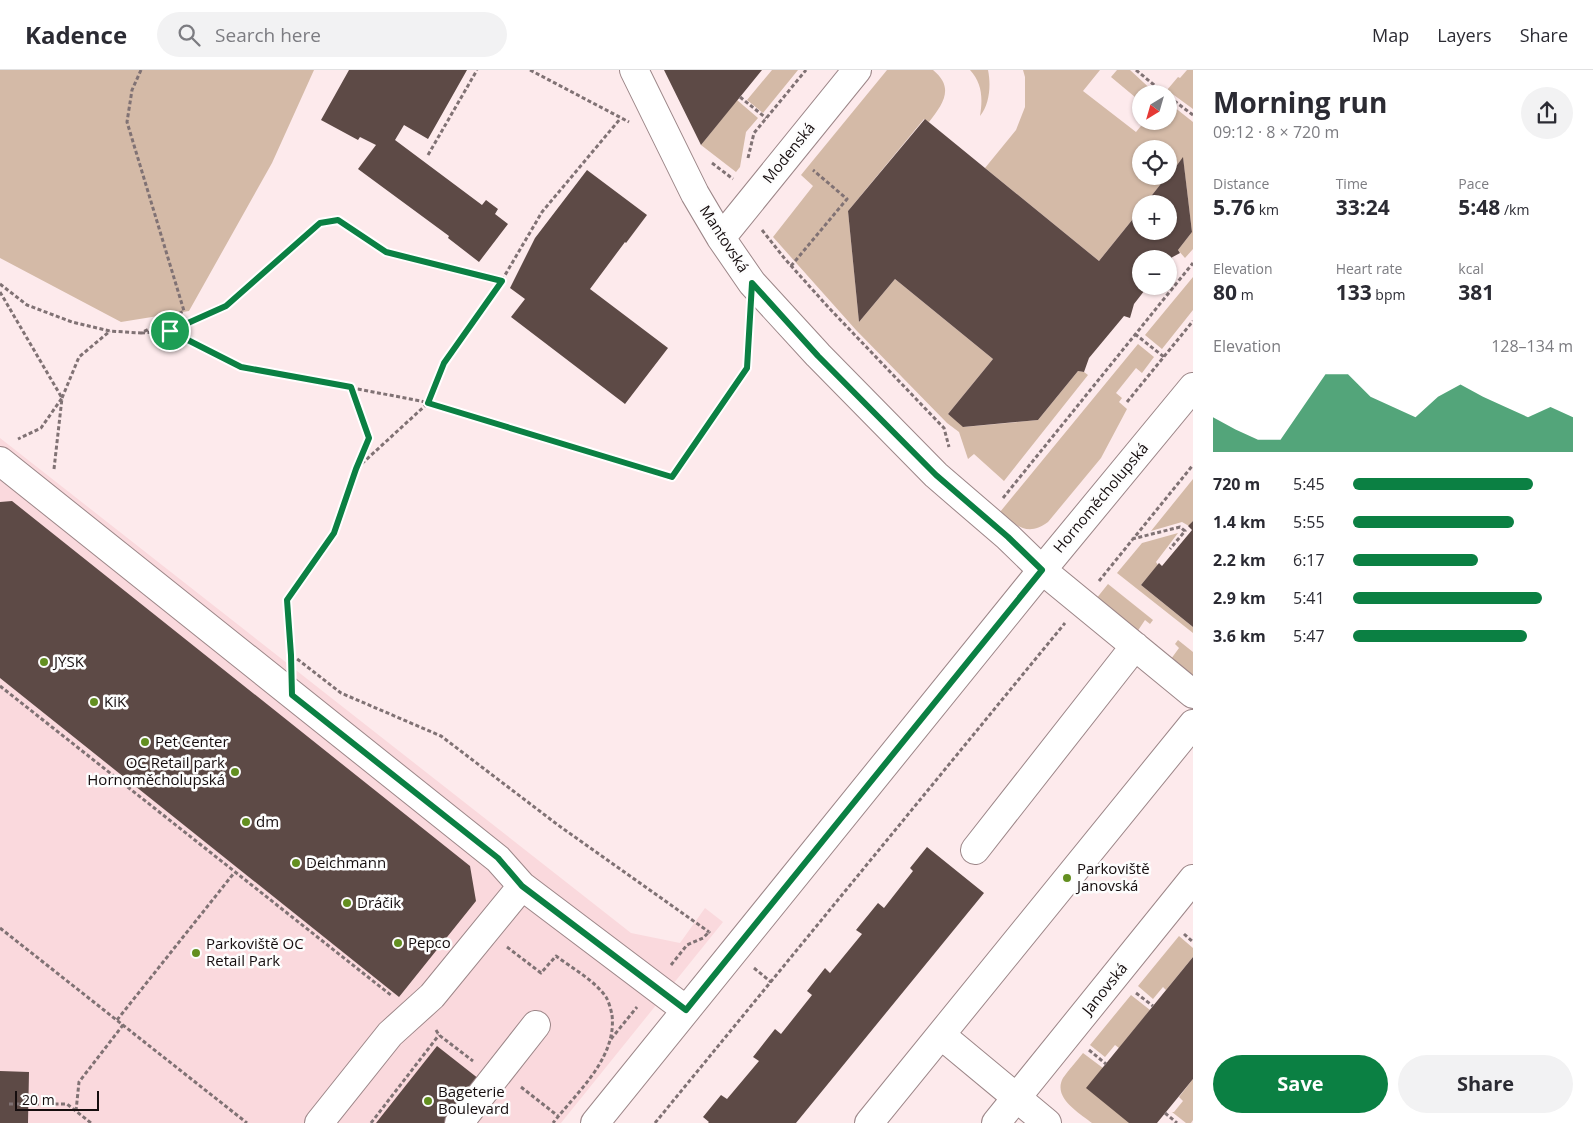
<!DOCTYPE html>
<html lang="en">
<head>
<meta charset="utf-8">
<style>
  body { margin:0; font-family:"Open Sans",sans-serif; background:#f2f2f3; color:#2b2b33; height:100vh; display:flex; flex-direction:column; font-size:19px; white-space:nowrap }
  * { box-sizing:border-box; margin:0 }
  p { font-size:16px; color:#7c7c81 }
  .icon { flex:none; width:28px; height:28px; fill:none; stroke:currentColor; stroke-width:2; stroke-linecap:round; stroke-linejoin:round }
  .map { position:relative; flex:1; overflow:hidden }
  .drawer { display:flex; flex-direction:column; background:#fff; width:400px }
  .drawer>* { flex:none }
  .needle { width:32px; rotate:217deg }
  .fabs { position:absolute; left:1132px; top:15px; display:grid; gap:10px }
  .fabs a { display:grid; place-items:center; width:45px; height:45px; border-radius:50%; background:#fff; box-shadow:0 1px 4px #0004; font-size:25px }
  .scale { position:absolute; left:15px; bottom:12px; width:84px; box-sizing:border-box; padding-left:5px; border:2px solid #150d0e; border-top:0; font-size:14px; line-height:18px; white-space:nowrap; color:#150d0e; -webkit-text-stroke:4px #fdfdfd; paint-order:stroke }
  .pin { position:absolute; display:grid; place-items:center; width:42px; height:42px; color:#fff; margin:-21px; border:2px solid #fff; border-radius:50%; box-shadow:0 1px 5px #0007 }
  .round { display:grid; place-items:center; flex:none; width:52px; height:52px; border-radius:26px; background:#f2f2f3 }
  .headline { display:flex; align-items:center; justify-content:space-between; height:85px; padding:0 20px }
  h1 { font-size:28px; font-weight:700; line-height:38px }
  .stats { display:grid; grid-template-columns:repeat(3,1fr); gap:8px; height:85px; padding:5px 20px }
  .stats div { display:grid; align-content:center }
  .stats b { font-size:21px; font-weight:700 }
  .stats small { font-size:14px; font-weight:400 }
  .stats p { font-size:14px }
  .chart { height:140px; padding:10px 20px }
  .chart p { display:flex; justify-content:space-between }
  .chart svg { width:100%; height:90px; margin-top:5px; fill:#0b8043; opacity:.7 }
  .primary-button { display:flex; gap:10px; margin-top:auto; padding:10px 20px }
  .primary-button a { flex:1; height:58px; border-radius:30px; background:#0b8043; color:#fff; font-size:20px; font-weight:700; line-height:58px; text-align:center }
  .primary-button a+a { background:#f2f2f3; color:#2b2b33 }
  ul { padding:0 20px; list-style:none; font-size:16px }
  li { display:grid; grid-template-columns:80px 60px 1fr; align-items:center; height:38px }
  li i { height:12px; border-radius:6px; background:#0b8043 }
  header { display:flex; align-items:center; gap:30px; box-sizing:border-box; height:70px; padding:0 25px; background:#fff; border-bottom:1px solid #e1e1e2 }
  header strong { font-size:24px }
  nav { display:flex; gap:28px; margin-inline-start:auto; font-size:18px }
  .search { width:350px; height:45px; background:#f2f2f3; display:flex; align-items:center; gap:12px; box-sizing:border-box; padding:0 18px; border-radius:28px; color:#7c7c81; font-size:19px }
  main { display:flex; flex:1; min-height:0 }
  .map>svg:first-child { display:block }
</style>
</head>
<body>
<header>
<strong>Kadence</strong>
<div class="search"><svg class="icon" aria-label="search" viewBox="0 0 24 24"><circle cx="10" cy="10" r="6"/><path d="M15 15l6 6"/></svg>Search here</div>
<nav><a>Map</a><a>Layers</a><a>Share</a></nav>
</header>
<main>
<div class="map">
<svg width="1193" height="1053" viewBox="0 0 1193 1053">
  <rect width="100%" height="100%" fill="#fdeaec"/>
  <!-- built -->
  <path fill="#fad9dd" d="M 0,368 L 631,863 L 680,873 L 705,838 L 723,852 L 561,1053 L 0,1053 Z"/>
  <!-- green -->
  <path fill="#d4baa7" d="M 0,0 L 314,0 L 272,93 L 189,241 L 121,252 L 0,188 Z
    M 772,0 L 798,0 L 763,43 L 747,30 Z
    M 887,0 L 933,0 C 955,18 943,34 929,52 L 924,49 L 848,141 L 859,252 L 895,209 L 993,289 L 948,344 L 964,357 L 1038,350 L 1078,301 L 1084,302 L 1088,305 L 1004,411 L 974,384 L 968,389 L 959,362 L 947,353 L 856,260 L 773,167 L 813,116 L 801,105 Z
    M 970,0 L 988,0 C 991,14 990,34 980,46 C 983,28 982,13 970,0 Z
    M 1023,0 L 1100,0 L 1083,21 L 1136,62 L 1145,51 L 1169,51 L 1169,33 L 1193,52 L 1193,179 L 1185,188 L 1178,180 L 1192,162 L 1183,88 L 1169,104 L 1169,79 L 1141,79 L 1141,106 L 1167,106 L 1145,134 L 1141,134 L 1141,139 L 1099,191 L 985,98 L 1016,60 L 1025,37 L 1025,7 Z
    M 1117,0 L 1130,0 L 1156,24 L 1141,24 L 1141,32 L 1111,7 Z
    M 1187,0 L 1193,0 L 1193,39 L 1167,20 L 1178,7 L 1180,8 Z
    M 737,30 L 758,48 L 746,62 L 740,97 L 736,102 L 701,75 Z
    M 1193,207 L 1193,240 L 1162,279 L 1145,265 Z
    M 1138,274 L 1154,287 L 1142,303 L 1136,298 L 1116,323 L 1122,328 L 1119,332 L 1127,339 L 1101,388 L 1048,452 C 1028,467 1016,456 1000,442 Z
    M 1193,409 L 1193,451 L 1189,456 L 1182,452 L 1151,461 Z
    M 1178,463 L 1156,492 L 1158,495 L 1141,515 L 1193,557 L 1193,563 L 1117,503 L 1142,473 Z
    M 1108,514 L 1153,550 L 1150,554 L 1145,550 L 1137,562 L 1096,529 Z
    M 1178,570 L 1193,582 L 1193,605 L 1171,589 L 1179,578 L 1175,574 Z
    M 1179,866 L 1193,878 L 1193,887 L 1166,920 L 1163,917 L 1153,929 L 1138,916 Z
    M 1131,925 L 1150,940 L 1119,978 L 1115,975 L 1105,987 L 1090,975 Z
    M 1083,983 L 1103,998 L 1129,1053 L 1092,1053 C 1080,1043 1052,1028 1063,1008 C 1069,999 1077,991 1083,983 Z
    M 1193,1009 L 1193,1050 L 1191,1053 L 1186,1053 L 1172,1042 L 1174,1042 L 1183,1031 L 1179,1027 Z"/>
  <!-- building -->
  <path fill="#5d4a46" d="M 349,0 L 467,0 L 428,69 L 404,55 L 395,70 L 482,135 L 486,130 L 498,139 L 495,144 L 508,154 L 479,192 L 448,168 L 449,166 L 358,99 L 376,75 L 360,67 L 358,70 L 321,50 Z
    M 664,0 L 762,0 L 701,75 Z
    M 925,49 L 1099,191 L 1141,139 L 1141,161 L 1169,161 L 1169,134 L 1145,134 L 1167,106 L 1169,106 L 1183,87 L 1192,162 L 1178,180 L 1180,183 L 1169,189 L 1141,189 L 1141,216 L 1148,216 L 1134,234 L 1130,248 L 1124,246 L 1089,288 L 1084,302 L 1078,301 L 1038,350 L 963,357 L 948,344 L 993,289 L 895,209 L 859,252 L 848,141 Z
    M 587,100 L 647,145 L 626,173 L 625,172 L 590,219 L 668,278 L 625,334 L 511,247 L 525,229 L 510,218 L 535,168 Z
    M 12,431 L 470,796 L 476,831 L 399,927 L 0,608 L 0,432 Z
    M 1193,451 L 1193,557 L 1141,515 L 1159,493 L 1162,496 L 1192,460 L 1188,456 Z
    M 927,777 L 984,823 L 796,1053 L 708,1053 L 709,1052 L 703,1047 L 721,1025 L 727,1029 L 759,991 L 753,987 L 775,959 L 781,964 L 812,925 L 807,921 L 825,898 L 830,903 L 862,864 L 856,860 L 878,833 L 884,838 L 913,801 L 910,798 Z
    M 1193,887 L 1193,1009 L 1157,1053 L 1129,1053 L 1086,1018 Z
    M 437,976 L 479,1009 L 444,1053 L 376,1053 Z
    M 0,1001 L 29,1002 L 28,1053 L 0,1053 Z"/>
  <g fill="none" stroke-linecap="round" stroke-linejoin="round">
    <!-- minor casing -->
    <g stroke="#9c8688" stroke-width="30">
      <path id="minor" d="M 634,0 L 695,124 L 721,168 L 752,213 L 818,285 L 936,405 L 1008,467 L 1042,500 L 1193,624
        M 721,168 L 857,0
        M 0,391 L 498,789 L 522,816 L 686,940
        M 975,780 L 1135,576
        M 941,965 L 1047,1053
        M 319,1053 L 390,964 L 432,926 L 522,816
        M 459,1053 L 536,955
        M 595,1053 L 1042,500 L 1193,317
        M 869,1053 L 1193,654
        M 996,1053 L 1193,809"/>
    </g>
    <!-- path -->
    <path stroke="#807274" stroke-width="3" stroke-dasharray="4 2.5" stroke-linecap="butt" d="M 530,0 L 629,52
      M 1136,0 L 1165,24
      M 740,27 L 766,48
      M 1169,27 L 1193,45
      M 428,85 L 477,0
      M 748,88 L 754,63 L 806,0
      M 712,93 L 733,109
      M 762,160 L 785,189 L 829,238 L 941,355 L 944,358 L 949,377
      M 791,196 L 847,129 L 813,100
      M 0,214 L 27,235 L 72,252 L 110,261 L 141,263 L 184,241 L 127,52 L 132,20 L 141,0
      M 0,222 L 62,328 L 41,358 L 18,369
      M 171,261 L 227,235 L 320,153 L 338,150 L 386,182 L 502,211
      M 141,263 L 170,261 L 241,297 L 421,331 L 672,407 L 747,298 L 750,251
      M 1135,264 L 1164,287
      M 351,318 L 369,368 L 357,396
      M 1127,332 L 1193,251
      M 54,399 L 62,328 L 79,287 L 110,261
      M 1003,428 L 1193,193
      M 1132,469 L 1180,457 L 1185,461 L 1170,479
      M 1099,511 L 1193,395
      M 292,585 L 341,623 L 441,666 L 558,755 L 709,862
      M 291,587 L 287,530 L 334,463 L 356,399 L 428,333 L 444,293 L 498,217 L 542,142 L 620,49
      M 0,616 L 392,926
      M 0,858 L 247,1053
      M 1184,864 L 1193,872
      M 507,877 L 541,903 L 556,886 C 572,898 594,910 606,927 C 609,932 611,940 612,945 C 617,988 577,1022 553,1053
      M 671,895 L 687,875 L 703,868 L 709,862 L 710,863
      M 754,898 L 771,912
      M 1136,923 L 1153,936
      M 117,950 L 234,803
      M 436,960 L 439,965 L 473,991
      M 611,969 L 637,937
      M 1089,980 L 1106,994
      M 521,1017 L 558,1046
      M 9,1034 L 67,1034 L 91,1053
      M 76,1041 L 79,1012 L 123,955
      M 1165,1043 L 1177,1053
      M 371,1053 L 439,965
      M 655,1053 L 1065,553"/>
    <!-- minor -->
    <use href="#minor" stroke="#fff" stroke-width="28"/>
  </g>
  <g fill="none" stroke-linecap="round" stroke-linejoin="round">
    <!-- route casing -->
    <g stroke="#fff" stroke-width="10">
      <path id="route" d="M 338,150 L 386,182 L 502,211 L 444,293 L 428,333 L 672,407 L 747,298 L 752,213 L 818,286 L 936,405 L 1008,467 L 1042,500 L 686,940 L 522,816 L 498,788 L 292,625 L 291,585 L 287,530 L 334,463 L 356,399 L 369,368 L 351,317 L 241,297 L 170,261 L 226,236 L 320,153 Z"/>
    </g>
    <!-- route -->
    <use href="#route" stroke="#0b8043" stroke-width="6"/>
  </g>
  <!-- markers -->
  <g fill="#638f20" stroke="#fdfdfd" stroke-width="2">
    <circle cx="44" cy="592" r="5"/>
    <circle cx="94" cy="632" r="5"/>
    <circle cx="145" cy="672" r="5"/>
    <circle cx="235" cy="702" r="5"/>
    <circle cx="246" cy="752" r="5"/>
    <circle cx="296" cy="793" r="5"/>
    <circle cx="1067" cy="808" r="5"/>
    <circle cx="347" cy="833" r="5"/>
    <circle cx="398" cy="873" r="5"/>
    <circle cx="196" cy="883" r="5"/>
    <circle cx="428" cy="1031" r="5"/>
  </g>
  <g text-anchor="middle" stroke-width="5" stroke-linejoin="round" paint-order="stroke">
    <!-- street labels -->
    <g font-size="15" fill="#150d0e" stroke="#fdfdfd">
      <text transform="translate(789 83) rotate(-51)" y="5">Modenská</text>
      <text transform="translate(724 169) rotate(57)" y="5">Mantovská</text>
      <text transform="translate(1101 428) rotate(-50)" y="5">Hornoměcholupská</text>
      <text transform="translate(1105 919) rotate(-51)" y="5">Janovská</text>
    </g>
    <!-- poi labels -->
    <g font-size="15" fill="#150d0e" stroke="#fdfdfd" text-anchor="start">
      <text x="54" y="597">JYSK</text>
      <text x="104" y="637">KiK</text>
      <text x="155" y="677">Pet Center</text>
      <text x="225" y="698" text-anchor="end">OC Retail park<tspan x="225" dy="17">Hornoměcholupská</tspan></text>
      <text x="256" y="757">dm</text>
      <text x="306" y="798">Deichmann</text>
      <text x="1077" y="804">Parkoviště<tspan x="1077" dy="17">Janovská</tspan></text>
      <text x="357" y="838">Dráčik</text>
      <text x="408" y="878">Pepco</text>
      <text x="206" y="879">Parkoviště OC<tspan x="206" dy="17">Retail Park</tspan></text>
      <text x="438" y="1027">Bageterie<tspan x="438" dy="17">Boulevard</tspan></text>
    </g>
  </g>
</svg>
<div class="fabs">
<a><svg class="needle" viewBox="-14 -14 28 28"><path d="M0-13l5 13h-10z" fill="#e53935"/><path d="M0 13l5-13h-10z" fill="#7c7c81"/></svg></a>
<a><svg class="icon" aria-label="locate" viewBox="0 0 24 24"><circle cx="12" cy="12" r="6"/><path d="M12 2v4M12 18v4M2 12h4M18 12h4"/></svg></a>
<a>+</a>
<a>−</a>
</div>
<div class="scale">20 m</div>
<div class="pin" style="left:170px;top:261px;background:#1e9e55"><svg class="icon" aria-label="arrive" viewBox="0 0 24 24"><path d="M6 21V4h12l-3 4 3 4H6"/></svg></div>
</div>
<section class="drawer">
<div class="headline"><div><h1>Morning run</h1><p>09:12 · 8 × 720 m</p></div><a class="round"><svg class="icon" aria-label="share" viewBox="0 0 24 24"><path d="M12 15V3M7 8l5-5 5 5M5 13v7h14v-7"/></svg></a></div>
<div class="stats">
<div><p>Distance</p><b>5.76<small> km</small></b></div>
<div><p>Time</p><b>33:24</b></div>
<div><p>Pace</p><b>5:48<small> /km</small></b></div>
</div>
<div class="stats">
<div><p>Elevation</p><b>80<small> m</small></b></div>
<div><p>Heart rate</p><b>133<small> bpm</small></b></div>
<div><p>kcal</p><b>381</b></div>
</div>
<div class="chart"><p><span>Elevation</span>128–134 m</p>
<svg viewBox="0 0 160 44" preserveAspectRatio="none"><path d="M0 44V27L10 33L20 38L30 38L40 22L50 6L60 6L70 17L80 22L90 27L100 17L110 11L120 17L130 22L140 27L150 22L160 27V44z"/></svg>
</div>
<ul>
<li><b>720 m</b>5:45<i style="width:82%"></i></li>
<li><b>1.4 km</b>5:55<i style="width:73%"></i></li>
<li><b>2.2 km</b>6:17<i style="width:57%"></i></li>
<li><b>2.9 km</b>5:41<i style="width:86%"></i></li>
<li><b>3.6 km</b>5:47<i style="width:79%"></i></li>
</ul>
<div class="primary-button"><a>Save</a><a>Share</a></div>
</section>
</main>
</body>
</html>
